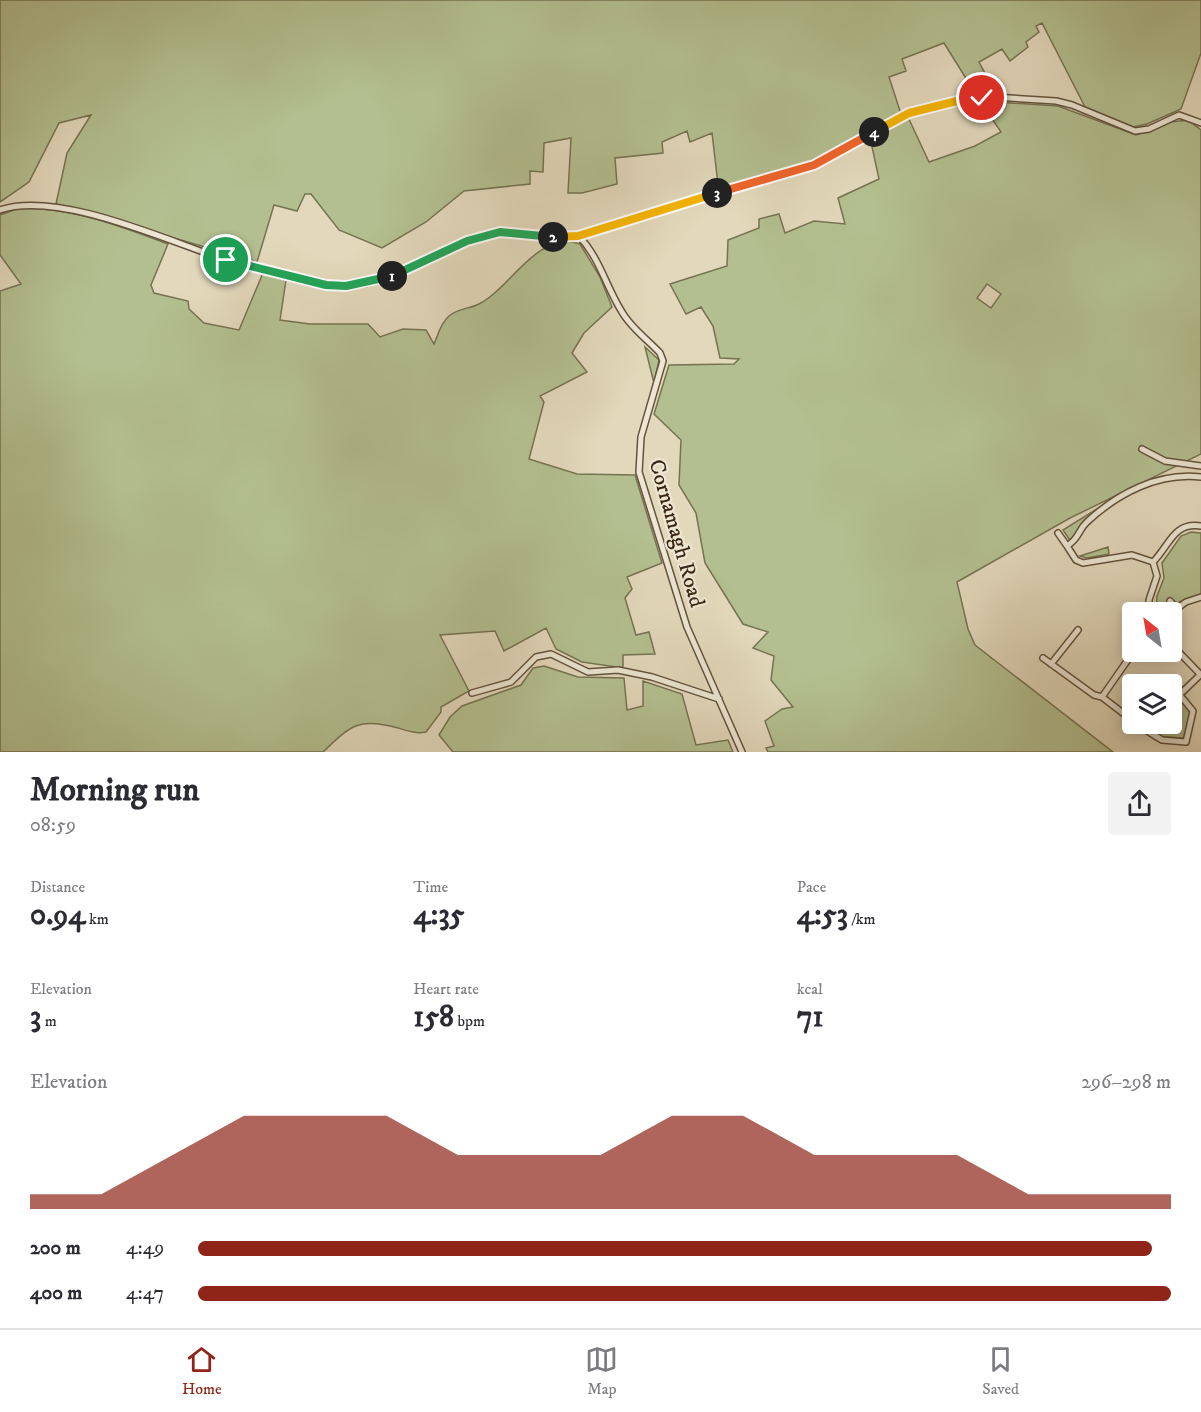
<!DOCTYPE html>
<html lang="en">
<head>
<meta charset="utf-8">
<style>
  body { margin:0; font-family:"IM FELL DW Pica",serif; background:#f2f2f3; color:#2b2b33; height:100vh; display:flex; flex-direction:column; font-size:22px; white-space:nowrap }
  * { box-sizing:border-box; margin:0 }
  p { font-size:20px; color:#7c7c81 }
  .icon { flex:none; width:33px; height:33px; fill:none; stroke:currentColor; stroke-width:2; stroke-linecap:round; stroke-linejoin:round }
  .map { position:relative; height:752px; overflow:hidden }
  .sheet { display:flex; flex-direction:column; background:#fff; flex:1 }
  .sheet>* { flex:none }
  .needle { width:39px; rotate:329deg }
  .buttons { position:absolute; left:1122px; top:602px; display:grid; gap:12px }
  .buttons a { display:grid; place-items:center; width:60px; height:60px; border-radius:6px; background:#fff; box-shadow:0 3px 15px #0003; font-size:30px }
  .pin { position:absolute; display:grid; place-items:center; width:51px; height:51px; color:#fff; margin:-26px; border:3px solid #fff; border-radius:50%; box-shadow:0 2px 6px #0007 }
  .km { position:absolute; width:30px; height:30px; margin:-15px; border-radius:50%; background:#222; color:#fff; font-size:16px; line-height:30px; text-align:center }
  .round { display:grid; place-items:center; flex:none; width:63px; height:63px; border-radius:6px; background:#f2f2f3 }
  .summary { display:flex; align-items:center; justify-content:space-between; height:102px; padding:0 30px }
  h1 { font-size:33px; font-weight:800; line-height:45px }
  .stats { display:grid; grid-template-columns:repeat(3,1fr); gap:9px; height:102px; padding:6px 30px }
  .stats div { display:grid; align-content:center }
  .stats b { font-size:30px; font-weight:800 }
  .stats small { font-size:16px; font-weight:400 }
  .stats p { font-size:16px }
  .chart { height:168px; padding:12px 30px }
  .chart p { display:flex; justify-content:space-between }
  .chart svg { width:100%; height:108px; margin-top:6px; fill:#8f2418; opacity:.7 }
  ul { padding:0 30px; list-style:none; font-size:20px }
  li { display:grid; grid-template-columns:96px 72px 1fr; align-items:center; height:45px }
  li i { height:15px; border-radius:8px; background:#8f2418 }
  .dock { display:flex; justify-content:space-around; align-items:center; height:84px; border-top:2px solid #e1e1e2; background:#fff; font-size:16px; color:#7c7c81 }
  .dock a { display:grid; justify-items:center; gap:3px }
  .dock .on { color:#8f2418 }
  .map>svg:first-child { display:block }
</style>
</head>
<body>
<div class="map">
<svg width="1201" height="752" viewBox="0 0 1201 752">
  <rect width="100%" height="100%" fill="#e2d8bb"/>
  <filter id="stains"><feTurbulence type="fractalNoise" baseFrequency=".00333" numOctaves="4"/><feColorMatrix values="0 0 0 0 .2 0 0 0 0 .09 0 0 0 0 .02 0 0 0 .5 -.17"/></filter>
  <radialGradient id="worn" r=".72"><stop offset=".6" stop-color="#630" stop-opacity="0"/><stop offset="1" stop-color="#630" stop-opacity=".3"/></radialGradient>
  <!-- green -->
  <path fill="#b3bf90" stroke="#767352" stroke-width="1.5" fill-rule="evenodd" d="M 0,0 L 1201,0 L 1201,53 L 1181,109 L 1147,124 L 1133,127 L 1085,107 L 1042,23 L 1036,26 L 1039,32 L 1026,42 L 1028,47 L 1010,61 L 1002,49 L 979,62 L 994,90 L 977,96 L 944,43 L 902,59 L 906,71 L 889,77 L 902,117 L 810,161 L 719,193 L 712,133 L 690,142 L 687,131 L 662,142 L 663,153 L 615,158 L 617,184 L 582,193 L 568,193 L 571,138 L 544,143 L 543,172 L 530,171 L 530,184 L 464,191 L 426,222 L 382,248 L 339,230 L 311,194 L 305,194 L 297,211 L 274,205 L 257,262 L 56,204 L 67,153 L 91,115 L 59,123 L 29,182 L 0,202 Z
    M 980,101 L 1058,106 L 1136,135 L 1171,122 L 1188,120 L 1201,130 L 1201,454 L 1070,518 L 957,582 L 968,629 L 975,645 L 1113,752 L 768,752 L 766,748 L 774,746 L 765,721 L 782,709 L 793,707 L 771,680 L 774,656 L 753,648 L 768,632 L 743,624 L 705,563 L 696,513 L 679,485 L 681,440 L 654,414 L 669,365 L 734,364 L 739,359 L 720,358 L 713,326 L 701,307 L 686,314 L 670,284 L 727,266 L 728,240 L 759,228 L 759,219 L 779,214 L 785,233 L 814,221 L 845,224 L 838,198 L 879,179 L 871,142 L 908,117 L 929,162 L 975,146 L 1001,132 ZM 987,284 L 1001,294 L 991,308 L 977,298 Z
    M 19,208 C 71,207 120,226 168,244 L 151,285 L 154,293 L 188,301 L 189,309 L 204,323 L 239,330 L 263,273 L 286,280 L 280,320 L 310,324 L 368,324 L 380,337 L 403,329 L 426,330 L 434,344 C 438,335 440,324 449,316 C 456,309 469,309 479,304 C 512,287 537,230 580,244 L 600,277 L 612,307 L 584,333 L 572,353 L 587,372 L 540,396 L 544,402 L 529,459 L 577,474 L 635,475 L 662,563 L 627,577 L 632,589 L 625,598 L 636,635 L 649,632 L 655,654 L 623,655 L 623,668 L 582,662 L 556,649 L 546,628 L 504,651 L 495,631 L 440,635 L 469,691 L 441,707 L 441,712 L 426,732 C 416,734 408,731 398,728 C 359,717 351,725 323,752 L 0,752 L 0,291 L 21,284 L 0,255 L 0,215 Z
    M 645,347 L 659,360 L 654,383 Z
    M 1100,507 L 1082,523 L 1073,539 L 1069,539 L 1063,530 Z
    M 1191,532 L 1201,533 L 1201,594 L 1177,603 L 1172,599 L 1168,602 L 1170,608 L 1167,612 L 1156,612 L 1157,596 L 1164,578 L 1162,563 L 1181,536 Z
    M 1108,547 L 1109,554 L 1087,558 L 1080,556 Z
    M 544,666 L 578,677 L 624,678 L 627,710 L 643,706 L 643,681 L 682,694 L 696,745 L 728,740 L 733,752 L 453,752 L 439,735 L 450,717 L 462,706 L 521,685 L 533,668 Z
    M 1180,699 L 1191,710 L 1185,738 L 1162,737 L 1154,730 L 1159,723 L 1172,723 L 1172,706 Z"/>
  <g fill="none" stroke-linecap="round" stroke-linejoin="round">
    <!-- minor casing -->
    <g stroke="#64533d" stroke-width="8">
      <path id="minor" d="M 0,210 C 57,190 166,240 223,259 C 255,269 291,279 325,285 C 385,295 440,246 497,233 C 514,229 534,238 551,237 C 560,237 569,236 578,235 L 814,165 L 909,113 L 977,96 L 1056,101 L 1072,105 L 1135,131 L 1149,129 L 1179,115 L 1201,123
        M 578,235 C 600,258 606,287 622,312 C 631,328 648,340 660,353 L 663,361 L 641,437 L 639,472 L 687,627 L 742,752
        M 1142,449 L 1165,461 L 1201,466
        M 1201,477 C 1159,472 1118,493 1087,522 C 1078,530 1080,538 1067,546 L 1076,560 L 1083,563 L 1132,555 L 1153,562 C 1170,545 1173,522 1201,526
        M 1058,533 L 1067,546
        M 1170,601 L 1176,608
        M 1149,612 L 1149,600 L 1157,576 L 1153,562
        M 1172,612 L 1186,602 L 1201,597
        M 1172,645 L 1201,675
        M 1043,658 L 1094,695 L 1102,697
        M 1051,664 L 1078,630
        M 472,693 L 511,682 L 536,657 L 551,654 L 588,672 L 618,670 L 652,677 L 719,699
        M 1172,702 L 1199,676
        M 1132,720 L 1102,697 L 1134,651
        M 1137,723 L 1149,732
        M 1156,723 L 1149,732 L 1162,740 L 1186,742 L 1193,711 L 1179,694"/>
    </g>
    <!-- minor -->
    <use href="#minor" stroke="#ece6d3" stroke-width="5"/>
  </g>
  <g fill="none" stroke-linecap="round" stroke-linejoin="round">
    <!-- split-1 casing -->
    <g stroke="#fff" stroke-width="12">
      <path id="split-1" d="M 226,260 L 326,285 L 346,286 L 392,276"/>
    </g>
    <!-- split-2 casing -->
    <g stroke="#fff" stroke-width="12">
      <path id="split-2" d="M 392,276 L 467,241 L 500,232 L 553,237"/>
    </g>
    <!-- split-3 casing -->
    <g stroke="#fff" stroke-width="12">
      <path id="split-3" d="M 553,237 L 578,236 L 717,193"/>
    </g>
    <!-- split-4 casing -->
    <g stroke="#fff" stroke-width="12">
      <path id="split-4" d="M 717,193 L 814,165 L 874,132"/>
    </g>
    <!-- split-5 casing -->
    <g stroke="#fff" stroke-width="12">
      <path id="split-5" d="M 874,132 L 909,113 L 977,96 L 982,98"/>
    </g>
    <!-- split-1 -->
    <use href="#split-1" stroke="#22a559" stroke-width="8"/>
    <!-- split-2 -->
    <use href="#split-2" stroke="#22a559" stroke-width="8"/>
    <!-- split-3 -->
    <use href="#split-3" stroke="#f5b400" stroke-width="8"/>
    <!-- split-4 -->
    <use href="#split-4" stroke="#f0652b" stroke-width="8"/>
    <!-- split-5 -->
    <use href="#split-5" stroke="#f5b400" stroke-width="8"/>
  </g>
  <g text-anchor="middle" stroke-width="4.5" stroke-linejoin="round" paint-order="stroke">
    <!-- street labels -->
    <g font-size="22" fill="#3a2713" stroke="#ece6d3">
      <text transform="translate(678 533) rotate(74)" y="8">Cornamagh Road</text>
    </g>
  </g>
  <rect width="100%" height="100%" filter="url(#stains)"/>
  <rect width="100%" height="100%" fill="url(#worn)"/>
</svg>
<div class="buttons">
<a><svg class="needle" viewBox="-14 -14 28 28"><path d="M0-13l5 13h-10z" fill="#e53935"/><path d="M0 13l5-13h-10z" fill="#7c7c81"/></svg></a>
<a><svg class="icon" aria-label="layers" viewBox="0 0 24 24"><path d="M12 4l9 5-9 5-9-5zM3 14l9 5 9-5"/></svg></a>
</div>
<div class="pin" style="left:226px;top:260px;background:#1e9e55"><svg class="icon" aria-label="arrive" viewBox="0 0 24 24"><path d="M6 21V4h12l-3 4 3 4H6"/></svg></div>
<div class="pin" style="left:982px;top:98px;background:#d93025"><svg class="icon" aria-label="check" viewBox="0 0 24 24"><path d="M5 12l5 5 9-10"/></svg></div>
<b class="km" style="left:392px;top:276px">1</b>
<b class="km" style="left:553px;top:237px">2</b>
<b class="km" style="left:717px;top:193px">3</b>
<b class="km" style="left:874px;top:132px">4</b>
</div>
<section class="sheet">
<div class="summary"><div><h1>Morning run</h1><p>08:59</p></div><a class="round"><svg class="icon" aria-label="share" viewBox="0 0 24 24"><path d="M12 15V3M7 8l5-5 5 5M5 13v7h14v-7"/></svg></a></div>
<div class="stats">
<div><p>Distance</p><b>0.94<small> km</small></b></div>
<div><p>Time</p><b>4:35</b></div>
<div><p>Pace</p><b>4:53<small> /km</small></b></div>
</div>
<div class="stats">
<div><p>Elevation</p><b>3<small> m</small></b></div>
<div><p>Heart rate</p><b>158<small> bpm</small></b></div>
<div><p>kcal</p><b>71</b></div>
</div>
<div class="chart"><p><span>Elevation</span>296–298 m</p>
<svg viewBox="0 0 160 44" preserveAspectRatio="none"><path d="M0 44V38L10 38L20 22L30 6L40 6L50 6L60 22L70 22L80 22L90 6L100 6L110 22L120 22L130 22L140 38L150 38L160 38V44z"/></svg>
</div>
<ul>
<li><b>200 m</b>4:49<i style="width:98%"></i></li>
<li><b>400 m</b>4:47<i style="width:100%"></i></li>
</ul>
</section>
<nav class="dock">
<a class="on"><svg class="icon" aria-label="home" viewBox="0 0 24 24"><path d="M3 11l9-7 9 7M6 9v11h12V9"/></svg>Home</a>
<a><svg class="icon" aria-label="map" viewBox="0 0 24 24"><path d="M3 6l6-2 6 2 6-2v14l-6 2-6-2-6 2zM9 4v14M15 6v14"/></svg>Map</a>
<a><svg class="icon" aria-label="saved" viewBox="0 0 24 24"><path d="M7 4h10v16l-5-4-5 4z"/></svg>Saved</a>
</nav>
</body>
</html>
